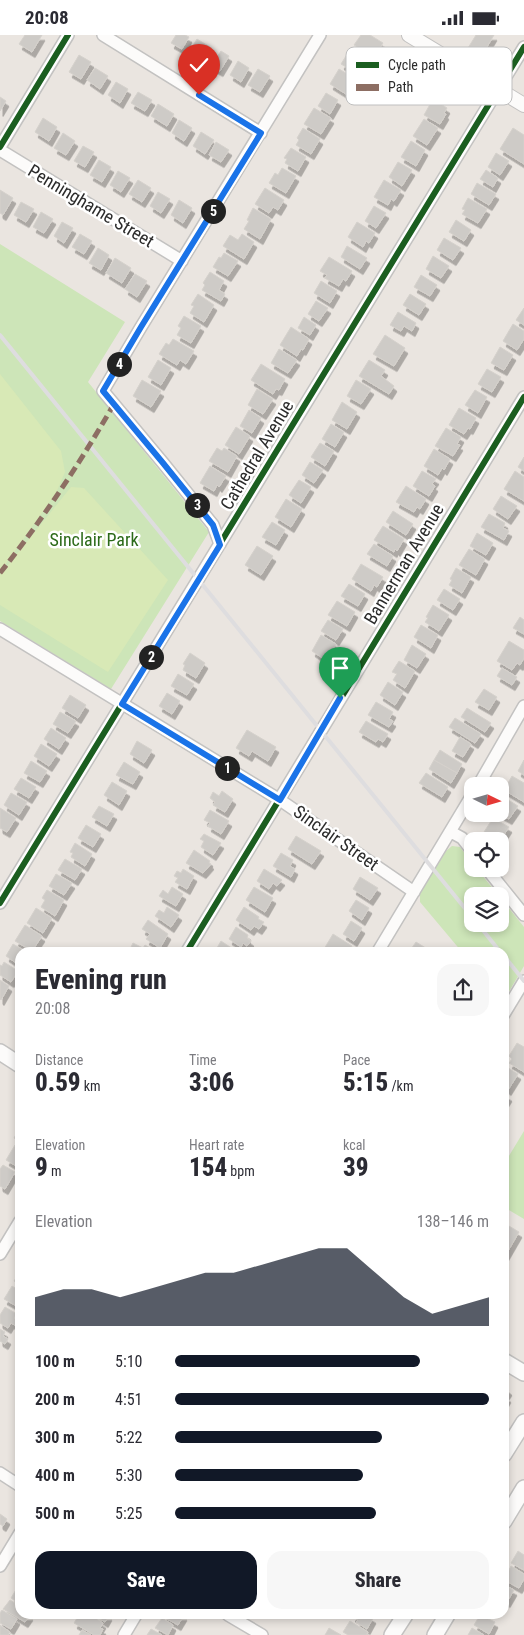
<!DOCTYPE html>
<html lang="en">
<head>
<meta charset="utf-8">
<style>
  body { margin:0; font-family:"Roboto Condensed",sans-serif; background:#f7f7f7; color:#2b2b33; height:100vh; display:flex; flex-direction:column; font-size:19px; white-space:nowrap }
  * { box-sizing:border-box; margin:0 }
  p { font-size:16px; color:#7c7c81 }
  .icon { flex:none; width:28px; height:28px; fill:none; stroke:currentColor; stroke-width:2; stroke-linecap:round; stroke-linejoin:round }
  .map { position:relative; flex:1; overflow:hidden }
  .drawer { position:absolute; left:15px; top:912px; width:494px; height:672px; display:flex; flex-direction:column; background:#fff; border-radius:15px; box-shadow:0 2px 8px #0003 }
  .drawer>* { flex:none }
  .needle { width:32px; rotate:95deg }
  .buttons { position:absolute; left:464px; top:742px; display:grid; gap:10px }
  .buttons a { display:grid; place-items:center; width:45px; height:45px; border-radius:10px; background:#fff; box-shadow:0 2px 8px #0003; font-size:25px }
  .pin { position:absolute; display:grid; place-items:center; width:42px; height:42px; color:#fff; margin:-51px -21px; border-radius:50% 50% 50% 0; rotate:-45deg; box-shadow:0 0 5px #0007 }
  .pin .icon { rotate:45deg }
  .km { position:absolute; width:25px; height:25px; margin:-12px; border-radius:50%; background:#222; color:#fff; font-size:14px; line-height:25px; text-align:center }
  .round { display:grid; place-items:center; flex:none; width:52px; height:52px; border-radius:15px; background:#f7f7f7 }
  .summary { display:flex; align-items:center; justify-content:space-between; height:85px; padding:0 20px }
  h1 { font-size:28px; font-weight:800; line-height:38px }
  .figures { display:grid; grid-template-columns:repeat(3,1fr); gap:8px; height:85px; padding:5px 20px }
  .figures div { display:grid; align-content:center }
  .figures b { font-size:25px; font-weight:800 }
  .figures small { font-size:14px; font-weight:400 }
  .figures p { font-size:14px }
  .chart { height:140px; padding:10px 20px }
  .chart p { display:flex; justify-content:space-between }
  .chart svg { width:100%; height:90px; margin-top:5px; fill:#111827; opacity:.7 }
  .cta { display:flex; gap:10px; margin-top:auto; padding:10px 20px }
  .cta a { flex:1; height:58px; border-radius:15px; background:#111827; color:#fff; font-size:20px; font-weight:800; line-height:58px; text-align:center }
  .cta a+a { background:#f7f7f7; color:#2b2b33 }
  ul { padding:0 20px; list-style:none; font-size:16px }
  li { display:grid; grid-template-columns:80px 60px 1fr; align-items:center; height:38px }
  li i { height:12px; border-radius:6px; background:#111827 }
  .status { display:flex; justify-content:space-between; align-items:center; height:35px; padding:0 25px; background:#fff; direction:ltr }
  .status svg { height:14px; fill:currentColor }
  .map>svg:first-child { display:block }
</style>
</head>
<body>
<div class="status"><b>20:08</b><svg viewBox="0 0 49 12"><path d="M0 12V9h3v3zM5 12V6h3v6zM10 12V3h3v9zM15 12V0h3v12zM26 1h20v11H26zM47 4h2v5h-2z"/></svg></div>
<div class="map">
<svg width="524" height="1600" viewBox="0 0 524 1600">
  <defs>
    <filter id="shadow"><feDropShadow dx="3" dy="5.5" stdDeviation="0" flood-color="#0004"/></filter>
  </defs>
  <rect width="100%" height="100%" fill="#eae5e0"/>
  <!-- green -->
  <path fill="#cde5b8" d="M 0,209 L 125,287 L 88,347 L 209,497 L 111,654 L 0,586 Z
    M 452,811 L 460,812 L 472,828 L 472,834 L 477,834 L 499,861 L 472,861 L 472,889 L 500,889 L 500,862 L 524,892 L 524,931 L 507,960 L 504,962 L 504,918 L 462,917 L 420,867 L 420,858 L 446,816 Z
    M 524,1096 L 524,1184 L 504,1172 L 504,1129 Z"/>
  <!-- pitch -->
  <path fill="#d8e9b6" d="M 0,339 L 61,416 L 65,437 L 56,458 L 0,537 Z
    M 71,452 L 84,453 L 168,545 L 108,637 L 0,570 L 0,540 Z"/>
  <!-- building -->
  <path fill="#cecbc7" stroke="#d5d1cc" filter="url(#shadow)" d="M 25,0 L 42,0 L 32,17 L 19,9 Z
    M 176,0 L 185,0 L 189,2 L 182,14 L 171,8 Z
    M 361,0 L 370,0 L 383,8 L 374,22 L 354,10 Z
    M 476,0 L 494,0 L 481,22 L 468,13 Z
    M 197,4 L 210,12 L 200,28 L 187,20 Z
    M 351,13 L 366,22 L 356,38 L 341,29 Z
    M 221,16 L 229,21 L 220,36 L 211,31 Z
    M 79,20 L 91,27 L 81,44 L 69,37 Z
    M 238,26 L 249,33 L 241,47 L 230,40 Z
    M 95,33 L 108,41 L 100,54 L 87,45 Z
    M 258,34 L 270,41 L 260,57 L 248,50 Z
    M 339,34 L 356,44 L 346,59 L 330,49 Z
    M 116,47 L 128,54 L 120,68 L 108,60 Z
    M 138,57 L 152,65 L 145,76 L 131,68 Z
    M 326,58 L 338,65 L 330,79 L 318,71 Z
    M 0,62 L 6,66 L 0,76 Z
    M 433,64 L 447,73 L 444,78 L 446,79 L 440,89 L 424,80 Z
    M 158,69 L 174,79 L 167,91 L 151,81 Z
    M 314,73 L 331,83 L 321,99 L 304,89 Z
    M 43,83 L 57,92 L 49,106 L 35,97 Z
    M 424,84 L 438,93 L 427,110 L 413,101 Z
    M 179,85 L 192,93 L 184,106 L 172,98 Z
    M 303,93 L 320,104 L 311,119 L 296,110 L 299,105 L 297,103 Z
    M 513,93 L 524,100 L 524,129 L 500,114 Z
    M 201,97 L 214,105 L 205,119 L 193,111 Z
    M 63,98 L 75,106 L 66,120 L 54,113 Z
    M 411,106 L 425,115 L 416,131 L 401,122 Z
    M 216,107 L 229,115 L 221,127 L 209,120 Z
    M 83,111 L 94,117 L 85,132 L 74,126 Z
    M 291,113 L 306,122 L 298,136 L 285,128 L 287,124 L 284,123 Z
    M 496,118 L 509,126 L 500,140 L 488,132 Z
    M 99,125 L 111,132 L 102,147 L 90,140 Z
    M 398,127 L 412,135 L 402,151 L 389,142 Z
    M 282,133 L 296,141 L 286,158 L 269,148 L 275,138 L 278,140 Z
    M 486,135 L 498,143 L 493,152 L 480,144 Z
    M 118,136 L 130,143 L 121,157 L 110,150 Z
    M 138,145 L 151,153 L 142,167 L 129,159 Z
    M 384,145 L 401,155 L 394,166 L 391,164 L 388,170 L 374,162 Z
    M 477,148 L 496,159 L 489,170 L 471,159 Z
    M 265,153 L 284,165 L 278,175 L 273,172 L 269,178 L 255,169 Z
    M 0,155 L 13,163 L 3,180 L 0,178 Z
    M 158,157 L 170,164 L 161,178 L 150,171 Z
    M 468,163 L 487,174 L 478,188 L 462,179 L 465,175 L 462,174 Z
    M 179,165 L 192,173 L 183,188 L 171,180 Z
    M 21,167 L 34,174 L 26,187 L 14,180 Z
    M 374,171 L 386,178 L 376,193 L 365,186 Z
    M 253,173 L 271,184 L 260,204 L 244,194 L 249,186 L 247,185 Z
    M 41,177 L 53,184 L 44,198 L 33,192 Z
    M 456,185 L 471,195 L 464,206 L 449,197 Z
    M 62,187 L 73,193 L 64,208 L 54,201 Z
    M 357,187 L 375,198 L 369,208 L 366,206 L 363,212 L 348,202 Z
    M 80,199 L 92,206 L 84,219 L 72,212 Z
    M 242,199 L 254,207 L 244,224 L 223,211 L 230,200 L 238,205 Z
    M 444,203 L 461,213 L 453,225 L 437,215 Z
    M 347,211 L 367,223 L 360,234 L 341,222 Z
    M 98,213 L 109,220 L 101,235 L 89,228 Z
    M 224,218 L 238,226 L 228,241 L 213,232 L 219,222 L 221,223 Z
    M 433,221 L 449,231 L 441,243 L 426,234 Z
    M 329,222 L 352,236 L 346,246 L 343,244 L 339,251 L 325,243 L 327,240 L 320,236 Z
    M 115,223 L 131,233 L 122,248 L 106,238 Z
    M 210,237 L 224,246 L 219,255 L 225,259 L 221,266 L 202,255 L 205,250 L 203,248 Z
    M 135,239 L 147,246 L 137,262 L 125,254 Z
    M 421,240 L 437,250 L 430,261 L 414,252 Z
    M 321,246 L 337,256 L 330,268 L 314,258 Z
    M 198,259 L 214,270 L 204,287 L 190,278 L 194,271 L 191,270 Z
    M 410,259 L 426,269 L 419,280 L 403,270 Z
    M 316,266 L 328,273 L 319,286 L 308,279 Z
    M 524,273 L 524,290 L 516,285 Z
    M 398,277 L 416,288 L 412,296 L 404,291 L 401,296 L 390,290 Z
    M 184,281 L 201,291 L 191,308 L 177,300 L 181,293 L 178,291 Z
    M 304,282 L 316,290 L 310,300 L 298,293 Z
    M 513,289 L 524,296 L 524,304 L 517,315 L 503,306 Z
    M 291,292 L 309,304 L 303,315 L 301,314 L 297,321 L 280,310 Z
    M 385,300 L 405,313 L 394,331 L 373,319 Z
    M 173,304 L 194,316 L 186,329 L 180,325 L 177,330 L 159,319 L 166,308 L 169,310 Z
    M 500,312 L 513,320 L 504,335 L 491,328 Z
    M 279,314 L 297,325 L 288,338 L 271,328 Z
    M 158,325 L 171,333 L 161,350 L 148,342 Z
    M 369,325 L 385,335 L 381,341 L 394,351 L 389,359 L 359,341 Z
    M 261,329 L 285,344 L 279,355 L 276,354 L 273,359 L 251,345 Z
    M 487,334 L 501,342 L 492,357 L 478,349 Z
    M 142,345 L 161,356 L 151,372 L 133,361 Z
    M 356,345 L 371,354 L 361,369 L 347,361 Z
    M 257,354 L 273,364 L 263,379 L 248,370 Z
    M 475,355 L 487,362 L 478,378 L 465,370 Z
    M 342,367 L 357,377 L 347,394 L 332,385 Z
    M 459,373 L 476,383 L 470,394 L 468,393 L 464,399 L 449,390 Z
    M 249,375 L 261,383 L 252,398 L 240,391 Z
    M 331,389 L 344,397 L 335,412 L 322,404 Z
    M 236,392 L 250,401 L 239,419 L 225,410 Z
    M 446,393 L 461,402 L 457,409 L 460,410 L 453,421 L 435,411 Z
    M 320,408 L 334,416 L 325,431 L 311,422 Z
    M 217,413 L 222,416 L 224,413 L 237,421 L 228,437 L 209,426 Z
    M 434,414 L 450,424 L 444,435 L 442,433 L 438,440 L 424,431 Z
    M 524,422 L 524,436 L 518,432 Z
    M 310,427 L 323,435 L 314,448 L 302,440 Z
    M 210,431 L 226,441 L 219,452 L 217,450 L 214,456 L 200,448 Z
    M 422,436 L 436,444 L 432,449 L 435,451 L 429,461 L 413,451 Z
    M 515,436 L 524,442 L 524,466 L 504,454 Z
    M 299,445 L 311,452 L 301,468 L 289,460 Z
    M 406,451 L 426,464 L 420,474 L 417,472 L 414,477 L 396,467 Z
    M 501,461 L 517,471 L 508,484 L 493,474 Z
    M 286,464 L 302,474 L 291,492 L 275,482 Z
    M 393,476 L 413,489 L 406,500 L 386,487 Z
    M 489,479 L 505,488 L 503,493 L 509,496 L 504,505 L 481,492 Z
    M 272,487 L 285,495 L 276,510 L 262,502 Z
    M 383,491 L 404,504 L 397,516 L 395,514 L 394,517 L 374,505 Z
    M 477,498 L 493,508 L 486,520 L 470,511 Z
    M 374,509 L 393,521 L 387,531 L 367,519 Z
    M 257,511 L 273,521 L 261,540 L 245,530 Z
    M 469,514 L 485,524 L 476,540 L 459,530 Z
    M 361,529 L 383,542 L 377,552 L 374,550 L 371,556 L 352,544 Z
    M 456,533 L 471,542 L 462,558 L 449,550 L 452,545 L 450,544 Z
    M 349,549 L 365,559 L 358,571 L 341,561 Z
    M 444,554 L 460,564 L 453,575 L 437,565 Z
    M 337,566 L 355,577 L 347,591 L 328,580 Z
    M 433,570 L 449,580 L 439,596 L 425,587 L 428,583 L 426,582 Z
    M 520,582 L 524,585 L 524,599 L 513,593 Z
    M 328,585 L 343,594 L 336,605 L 321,596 Z
    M 421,590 L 438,600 L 431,613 L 414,602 Z
    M 321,600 L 336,609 L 330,619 L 328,617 L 324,624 L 312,616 Z
    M 509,606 L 524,615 L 524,623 L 520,630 L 517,628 L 512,635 L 497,626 Z
    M 412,610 L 426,619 L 417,633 L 404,625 Z
    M 190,618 L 205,628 L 196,643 L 183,635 L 185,630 L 183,629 Z
    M 399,626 L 415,636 L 405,653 L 393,645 L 397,639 L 392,637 Z
    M 502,633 L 517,642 L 512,650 L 497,641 Z
    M 178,639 L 194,649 L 187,660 L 171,651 Z
    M 388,647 L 403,657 L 395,670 L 380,660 Z
    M 484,654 L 497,662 L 489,675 L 475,667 Z
    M 167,658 L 180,666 L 172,679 L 159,671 Z
    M 70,660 L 86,670 L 78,683 L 62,673 Z
    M 376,667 L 393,677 L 389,684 L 393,686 L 389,692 L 368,680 Z
    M 467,673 L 491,688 L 485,697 L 461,682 Z
    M 60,677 L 76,686 L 68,698 L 53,689 Z
    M 455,683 L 481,699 L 475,708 L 449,692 Z
    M 366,686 L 388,699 L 383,707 L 378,704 L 376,707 L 359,697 Z
    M 51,693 L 66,703 L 59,714 L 44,704 Z
    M 247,695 L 276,712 L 268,726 L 252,716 L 249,721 L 236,713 Z
    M 460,702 L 471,709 L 463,722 L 452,716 Z
    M 137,706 L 152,715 L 144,728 L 130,719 Z
    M 41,709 L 57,719 L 49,731 L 34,721 Z
    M 440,715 L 462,729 L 457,738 L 434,725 Z
    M 434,725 L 457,738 L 451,748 L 429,734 Z
    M 524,725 L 524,740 L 518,736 Z
    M 31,726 L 47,736 L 40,747 L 24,738 Z
    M 124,727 L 140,737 L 133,749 L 116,740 Z
    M 426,738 L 448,752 L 442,762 L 419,748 Z
    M 512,741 L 524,748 L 524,767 L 504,755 Z
    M 21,743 L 36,752 L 29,763 L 14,754 Z
    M 112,747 L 127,756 L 119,770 L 104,760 Z
    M 222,756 L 233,764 L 225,777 L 213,770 L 215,767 L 210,763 L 213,757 L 219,761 Z
    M 11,758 L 27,767 L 19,780 L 4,770 Z
    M 500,760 L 518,771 L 509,784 L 500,779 Z
    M 99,771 L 114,779 L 107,791 L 92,782 Z
    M 0,773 L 16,783 L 7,797 L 0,793 Z
    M 210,775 L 229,786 L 221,799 L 208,791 L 210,788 L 204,785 Z
    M 493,783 L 509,792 L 500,806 L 490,806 L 485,804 L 488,800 L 484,797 Z
    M 86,790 L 101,799 L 93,812 L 78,803 Z
    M 204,799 L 221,808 L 213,820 L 201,812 L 204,806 L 200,804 Z
    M 296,801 L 321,816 L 312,829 L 288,814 Z
    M 75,808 L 92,819 L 85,831 L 71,822 L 73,818 L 70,817 Z
    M 194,815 L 210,826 L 209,828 L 211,829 L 203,838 L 186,828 Z
    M 281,818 L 293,825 L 290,831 L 295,834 L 291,842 L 273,831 Z
    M 65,824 L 82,834 L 75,845 L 58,835 Z
    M 183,834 L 194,841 L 187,854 L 175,847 L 178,843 L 174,841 L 177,836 L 181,838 Z
    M 264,834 L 282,845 L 277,851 L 273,848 L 269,854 L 257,846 Z
    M 56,839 L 72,848 L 64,860 L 49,851 Z
    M 360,842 L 378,853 L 370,865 L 353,854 Z
    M 172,852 L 183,859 L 176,871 L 159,861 L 163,855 L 168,859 Z
    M 254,852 L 273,863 L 265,877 L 246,865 Z
    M 47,855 L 64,865 L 55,881 L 41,872 L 45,865 L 42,863 Z
    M 356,865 L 369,873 L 362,885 L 349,876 Z
    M 167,872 L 179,880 L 171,892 L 155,881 L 159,875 L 164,878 Z
    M 244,872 L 259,882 L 258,884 L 264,887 L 259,894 L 254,891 L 251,895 L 236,885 Z
    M 36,873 L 52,883 L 43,898 L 27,888 Z
    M 148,885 L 168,899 L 160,913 L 146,904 L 150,899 L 142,894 Z
    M 351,886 L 362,893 L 354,906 L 343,899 Z
    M 25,890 L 42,901 L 32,916 L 15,906 Z
    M 236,892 L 248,900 L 247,903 L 251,906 L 247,911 L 243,908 L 241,912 L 229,904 Z
    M 333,899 L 352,911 L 348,918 L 330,918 L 324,914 Z
    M 221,906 L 239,918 L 214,918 Z
    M 416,907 L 429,915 L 428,918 L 409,917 Z
    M 133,908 L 143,913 L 145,910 L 157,917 L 128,918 Z
    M 13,909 L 27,917 L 20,918 L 19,930 L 6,921 Z
    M 4,927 L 18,936 L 11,947 L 0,940 L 0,930 L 2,931 Z
    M 0,945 L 9,951 L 1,965 L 0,964 Z
    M 517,1008 L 524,1012 L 524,1037 L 509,1028 L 512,1024 L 509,1021 Z
    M 505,1031 L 518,1039 L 508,1055 L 504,1052 Z
    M 504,1058 L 509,1061 L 504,1069 Z
    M 19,1094 L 20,1095 L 20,1106 L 14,1103 Z
    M 15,1110 L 20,1113 L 20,1130 L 18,1132 L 6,1125 Z
    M 3,1130 L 15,1137 L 5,1154 L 0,1151 L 0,1134 Z
    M 504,1188 L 519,1197 L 504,1223 Z
    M 20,1237 L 20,1250 L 14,1246 Z
    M 12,1251 L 20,1256 L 20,1273 L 4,1264 Z
    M 5,1272 L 17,1279 L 14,1283 L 19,1286 L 16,1291 L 11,1288 L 8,1293 L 0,1288 L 0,1280 Z
    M 0,1294 L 5,1297 L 3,1301 L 8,1304 L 5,1309 L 0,1306 Z
    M 504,1351 L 509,1355 L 505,1361 L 508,1362 L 504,1369 Z
    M 0,1479 L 7,1484 L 3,1491 L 0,1489 Z
    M 518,1516 L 524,1520 L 524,1535 L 511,1528 Z
    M 511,1531 L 524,1539 L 524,1544 L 519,1553 L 504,1545 Z
    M 504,1550 L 514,1555 L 507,1567 L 504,1566 Z
    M 17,1553 L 20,1555 L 20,1569 L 11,1563 Z
    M 10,1565 L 20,1571 L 20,1580 L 30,1580 L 25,1587 L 3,1574 Z
    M 2,1575 L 17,1584 L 11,1594 L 0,1588 L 0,1578 Z
    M 79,1580 L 91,1580 L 103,1588 L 100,1593 L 103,1594 L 100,1600 L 94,1600 L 74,1588 Z
    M 94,1580 L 109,1580 L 105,1587 Z
    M 163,1580 L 184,1580 L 178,1590 L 162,1581 Z
    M 353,1580 L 368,1580 L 373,1583 L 367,1594 L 356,1587 L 358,1585 L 352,1581 Z
    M 480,1580 L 495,1587 L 489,1599 L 474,1590 Z
    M 162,1583 L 173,1590 L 168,1600 L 155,1593 Z
    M 350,1586 L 368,1597 L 366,1600 L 348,1600 L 343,1597 Z
    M 0,1590 L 10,1597 L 8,1600 L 0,1600 Z
    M 329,1593 L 341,1600 L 325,1600 Z
    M 472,1593 L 484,1600 L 468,1600 Z
    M 151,1594 L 162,1600 L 147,1600 Z
    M 82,1595 L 91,1600 L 79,1600 Z"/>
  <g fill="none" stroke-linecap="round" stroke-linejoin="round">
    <!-- minor casing -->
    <g stroke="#c3c2c1" stroke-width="14">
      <path id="minor" d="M 103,0 L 261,98
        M 0,112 L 68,0
        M 0,115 L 182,226
        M 220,509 L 213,490 L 163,428 L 103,356 L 141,292 L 320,0
        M 0,594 L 280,765 L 414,857
        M 478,751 L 524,671
        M 451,797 L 462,803 L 472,816
        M 487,834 L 524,880
        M 0,868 L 524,12
        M 186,918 L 524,362
        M 377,918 L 472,760
        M 504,979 L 524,946
        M 0,1219 L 20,1186
        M 0,1438 L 20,1451
        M 0,1531 L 20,1498
        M 228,1580 L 262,1600
        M 124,1600 L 136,1580"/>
    </g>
    <!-- tertiary casing -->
    <g stroke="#c3c2c1" stroke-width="16">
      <path id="tertiary" d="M 409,0 L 524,70"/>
    </g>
    <!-- secondary casing -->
    <g stroke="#c3c2c1" stroke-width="18">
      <path id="secondary" d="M 0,1017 L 20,1030
        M 504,1326 L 524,1338
        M 504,1419 L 524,1387
        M 504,1486 L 524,1453
        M 392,1600 L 405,1580
        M 435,1600 L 447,1580"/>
    </g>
    <!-- minor -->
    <use href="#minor" stroke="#fcfbfa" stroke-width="11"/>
    <!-- tertiary -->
    <use href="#tertiary" stroke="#fcfbfa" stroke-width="14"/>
    <!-- secondary -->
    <use href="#secondary" stroke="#fcfbfa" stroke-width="15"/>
    <!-- rail -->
    <path stroke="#dedddf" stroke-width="4" d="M 0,300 L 472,882
      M 478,889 L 501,918
      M 504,921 L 524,946"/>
    <!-- quiet -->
    <path stroke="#8d6e63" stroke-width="5" stroke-dasharray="10 5" stroke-linecap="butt" d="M 0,538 C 43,484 80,428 114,369"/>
    <!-- cycleway casing -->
    <g stroke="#fff" stroke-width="9">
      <path id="cycleway" d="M 0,112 L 68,0
        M 0,868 L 524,12
        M 186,918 L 524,362"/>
    </g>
    <!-- cycleway -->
    <use href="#cycleway" stroke="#1b5e20" stroke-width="6"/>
  </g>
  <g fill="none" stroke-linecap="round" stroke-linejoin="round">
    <!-- route casing -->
    <g stroke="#fff" stroke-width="10">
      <path id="route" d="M 199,60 L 261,98 L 141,292 L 103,356 L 163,428 L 213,490 L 220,510 L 122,669 L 280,765 L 340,663"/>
    </g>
    <!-- route -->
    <use href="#route" stroke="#1a73e8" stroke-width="6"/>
  </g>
  <g text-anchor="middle" stroke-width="5" stroke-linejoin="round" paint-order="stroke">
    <!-- street labels -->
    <g font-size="18" fill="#2b2b2b" stroke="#fff">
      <text transform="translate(91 171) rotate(31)" y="6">Penninghame Street</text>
      <text transform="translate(257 420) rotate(-59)" y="6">Cathedral Avenue</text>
      <text transform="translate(404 529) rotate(-59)" y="6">Bannerman Avenue</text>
      <text transform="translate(336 803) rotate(35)" y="6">Sinclair Street</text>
    </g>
    <!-- park labels -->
    <g font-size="18" fill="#2c6a19" stroke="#fff">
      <text x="94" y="511">Sinclair Park</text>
    </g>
  </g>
  <!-- legend -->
  <rect x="346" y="12" width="166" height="58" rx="8" fill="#fff" stroke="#bfbfbf" stroke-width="1"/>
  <rect x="356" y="27" width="23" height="6" fill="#1b5e20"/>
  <rect x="356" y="49" width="23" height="7" fill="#8d6e63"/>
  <g font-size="14" fill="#2b2b2b">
    <text x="388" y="35">Cycle path</text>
    <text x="388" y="57">Path</text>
  </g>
</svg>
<div class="buttons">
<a><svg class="needle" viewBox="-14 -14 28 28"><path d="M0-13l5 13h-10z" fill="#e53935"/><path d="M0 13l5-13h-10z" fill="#7c7c81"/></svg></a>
<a><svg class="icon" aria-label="locate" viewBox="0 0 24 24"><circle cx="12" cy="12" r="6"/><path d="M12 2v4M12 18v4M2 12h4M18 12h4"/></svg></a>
<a><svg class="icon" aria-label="layers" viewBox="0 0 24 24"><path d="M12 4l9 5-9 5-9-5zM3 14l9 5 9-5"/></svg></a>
</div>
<div class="pin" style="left:340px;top:663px;background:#1e9e55"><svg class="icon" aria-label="arrive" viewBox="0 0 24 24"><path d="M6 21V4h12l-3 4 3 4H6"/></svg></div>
<div class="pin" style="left:199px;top:60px;background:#d93025"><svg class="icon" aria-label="check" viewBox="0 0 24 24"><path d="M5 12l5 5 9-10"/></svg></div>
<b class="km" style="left:227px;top:733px">1</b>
<b class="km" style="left:151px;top:622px">2</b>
<b class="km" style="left:197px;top:470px">3</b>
<b class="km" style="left:119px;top:329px">4</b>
<b class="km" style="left:213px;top:176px">5</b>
<section class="drawer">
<div class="summary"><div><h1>Evening run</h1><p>20:08</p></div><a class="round"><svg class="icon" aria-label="share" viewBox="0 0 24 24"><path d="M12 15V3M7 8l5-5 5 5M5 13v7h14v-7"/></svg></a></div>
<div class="figures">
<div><p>Distance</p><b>0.59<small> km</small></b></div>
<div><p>Time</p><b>3:06</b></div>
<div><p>Pace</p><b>5:15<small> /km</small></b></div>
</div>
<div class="figures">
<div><p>Elevation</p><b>9<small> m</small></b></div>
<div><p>Heart rate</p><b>154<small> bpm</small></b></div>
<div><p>kcal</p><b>39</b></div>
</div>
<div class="chart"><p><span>Elevation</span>138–146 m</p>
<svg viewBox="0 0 160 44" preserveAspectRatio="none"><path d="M0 44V30L10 26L20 26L30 30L40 26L50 22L60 18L70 18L80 14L90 10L100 6L110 6L120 18L130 30L140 38L150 34L160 30V44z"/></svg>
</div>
<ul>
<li><b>100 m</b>5:10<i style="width:78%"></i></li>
<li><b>200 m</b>4:51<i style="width:100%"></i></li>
<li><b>300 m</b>5:22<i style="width:66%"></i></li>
<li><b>400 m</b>5:30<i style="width:60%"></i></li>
<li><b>500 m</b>5:25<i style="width:64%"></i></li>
</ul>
<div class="cta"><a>Save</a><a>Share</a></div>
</section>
</div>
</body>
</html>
